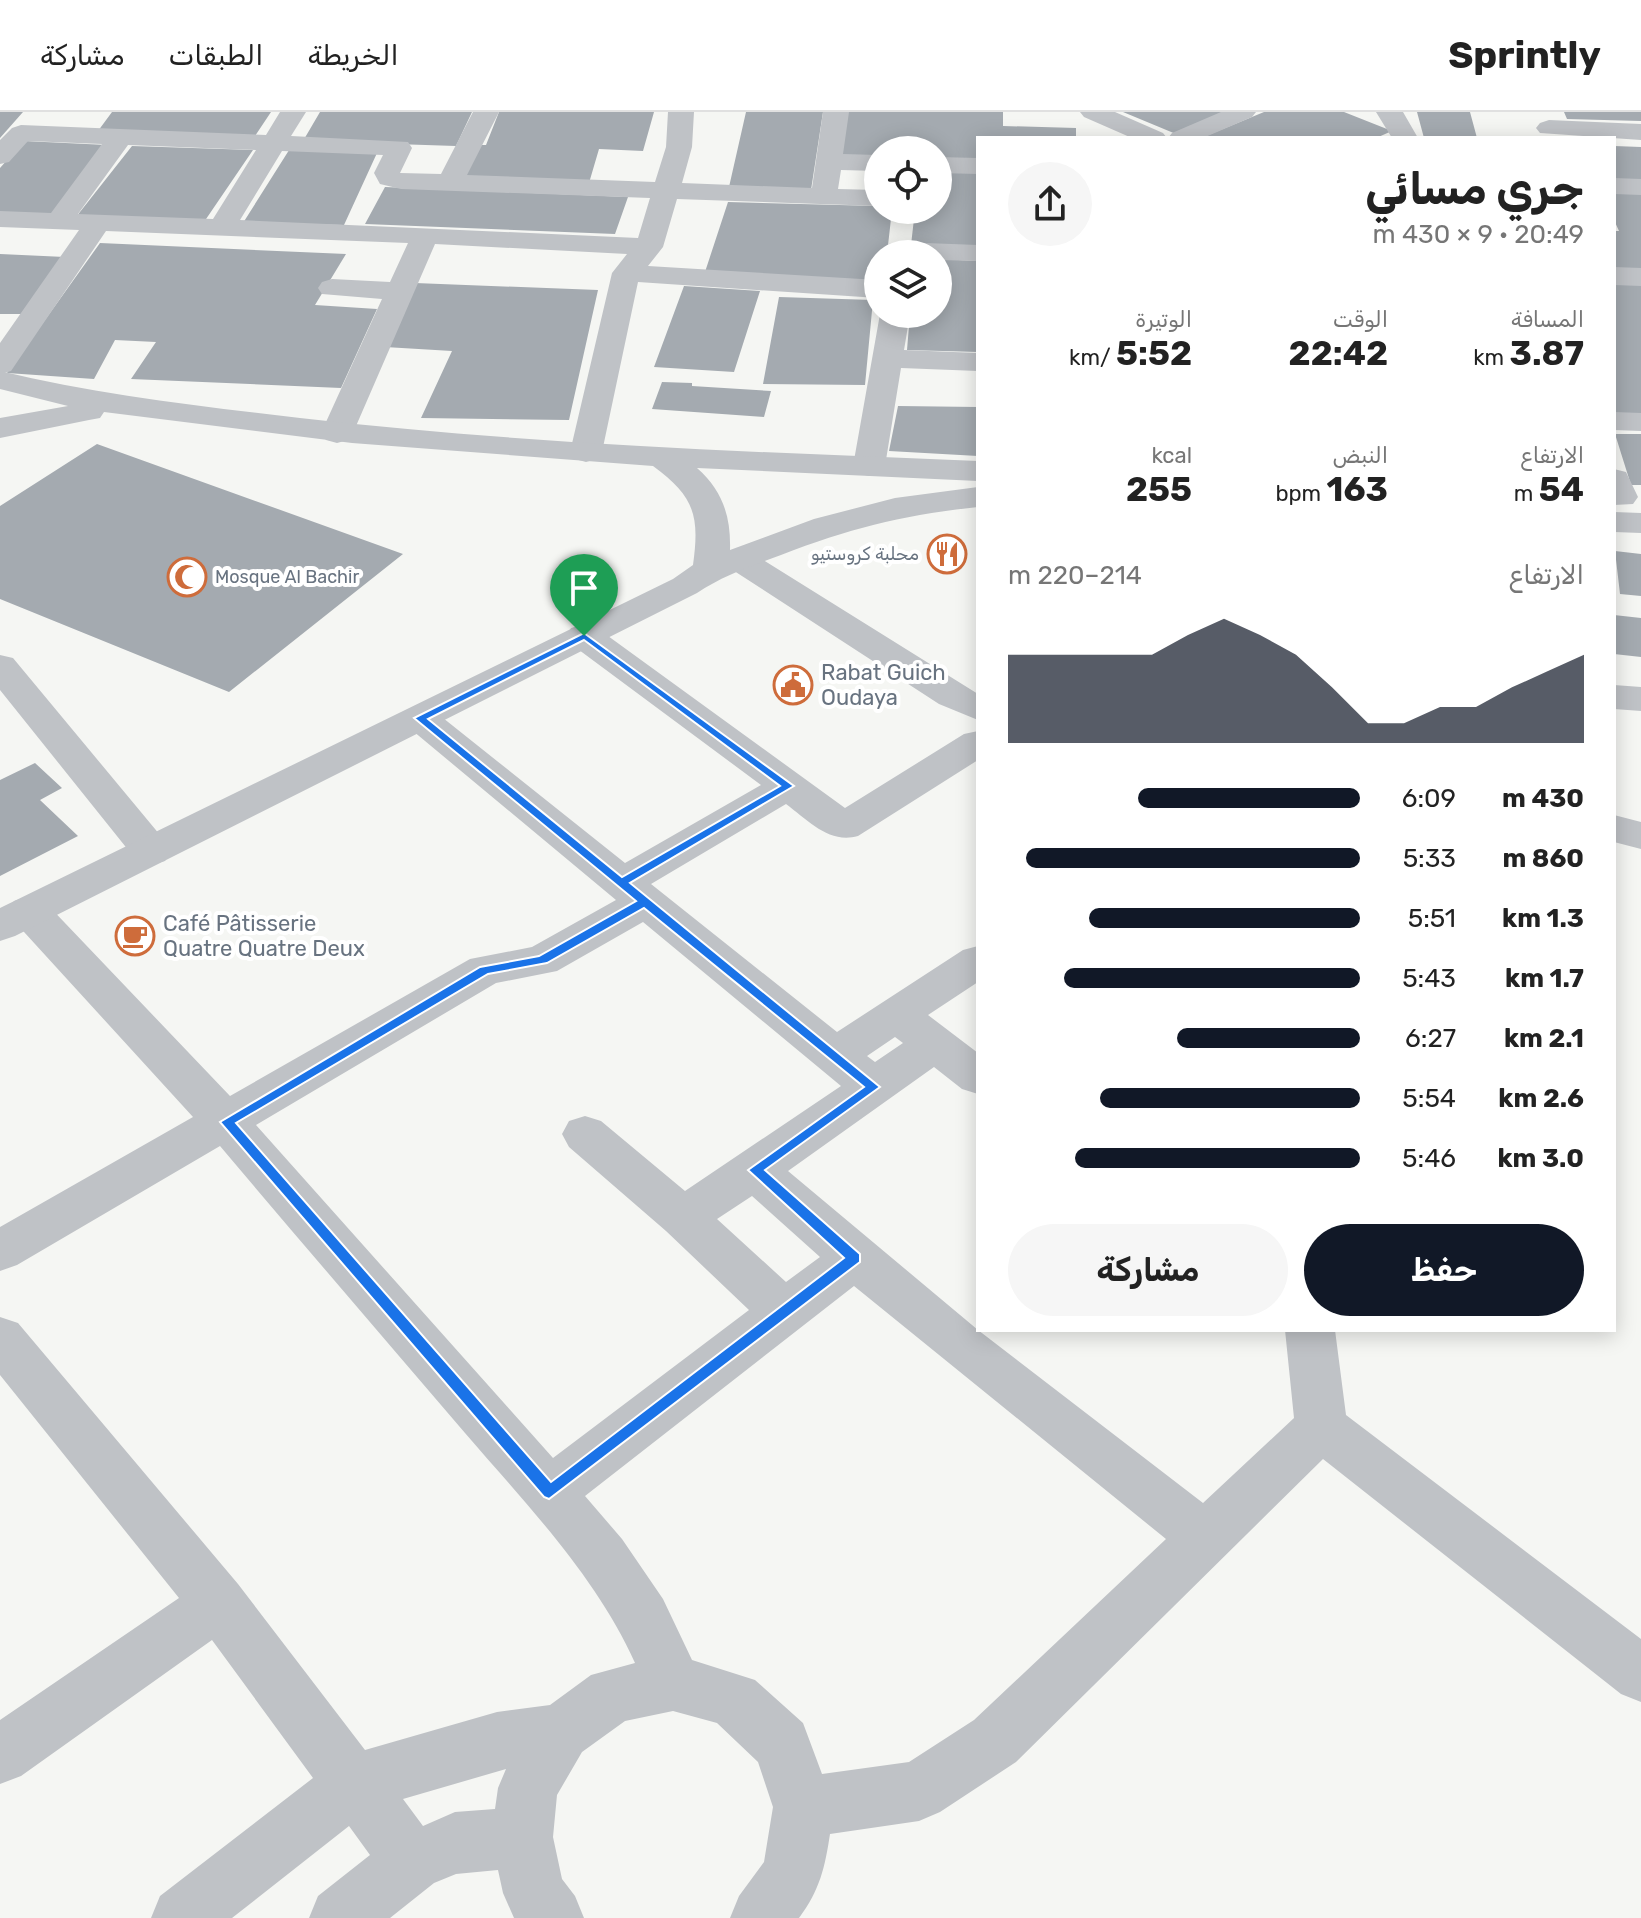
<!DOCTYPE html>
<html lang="ar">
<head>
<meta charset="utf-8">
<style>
  body { margin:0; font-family:Rubik,"Noto Sans Arabic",sans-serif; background:#f6f6f6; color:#222; direction:rtl; height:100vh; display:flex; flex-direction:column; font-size:30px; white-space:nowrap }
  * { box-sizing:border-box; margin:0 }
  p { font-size:26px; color:#767676 }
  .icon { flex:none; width:44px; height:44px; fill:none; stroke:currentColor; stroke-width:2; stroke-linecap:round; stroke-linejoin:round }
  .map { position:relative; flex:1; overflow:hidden; direction:ltr }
  .drawer { position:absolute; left:976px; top:24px; width:640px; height:1196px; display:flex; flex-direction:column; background:#fff; border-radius:0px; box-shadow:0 4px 20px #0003; direction:rtl }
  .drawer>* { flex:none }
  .fabs { position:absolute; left:864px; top:24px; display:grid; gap:16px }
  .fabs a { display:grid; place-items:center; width:88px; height:88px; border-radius:50%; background:#fff; box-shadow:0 4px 20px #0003; font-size:40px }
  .pin { position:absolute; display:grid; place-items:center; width:68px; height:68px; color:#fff; margin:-82px -34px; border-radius:50% 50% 50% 0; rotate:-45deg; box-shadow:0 0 8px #0007 }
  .pin .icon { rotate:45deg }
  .round { display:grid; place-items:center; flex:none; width:84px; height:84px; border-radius:42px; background:#f6f6f6 }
  .headline { display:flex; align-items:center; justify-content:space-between; height:136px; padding:0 32px }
  h1 { font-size:44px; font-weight:700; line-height:60px }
  .metrics { display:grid; grid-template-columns:repeat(3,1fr); gap:12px; height:136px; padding:8px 32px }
  .metrics div { display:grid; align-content:center }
  .metrics b { font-size:34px; font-weight:700 }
  .metrics small { font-size:22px; font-weight:400 }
  .metrics p { font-size:22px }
  .chart { height:224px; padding:16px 32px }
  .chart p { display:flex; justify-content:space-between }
  .chart svg { width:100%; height:144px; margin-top:8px; fill:#111827; opacity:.7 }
  .cta { display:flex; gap:16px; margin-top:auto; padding:16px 32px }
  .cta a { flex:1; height:92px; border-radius:48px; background:#111827; color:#fff; font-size:32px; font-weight:700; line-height:92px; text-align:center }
  .cta a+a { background:#f6f6f6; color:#222 }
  ul { padding:0 32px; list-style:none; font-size:26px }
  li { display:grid; grid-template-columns:128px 96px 1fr; align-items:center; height:60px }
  li i { height:20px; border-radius:10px; background:#111827 }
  header { display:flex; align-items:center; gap:48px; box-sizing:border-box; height:112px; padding:0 40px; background:#fff; border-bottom:2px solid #e0e0e0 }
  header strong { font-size:38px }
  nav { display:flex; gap:44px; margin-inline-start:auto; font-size:28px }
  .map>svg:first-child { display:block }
</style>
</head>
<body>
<header>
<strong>Sprintly</strong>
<nav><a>الخريطة</a><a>الطبقات</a><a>مشاركة</a></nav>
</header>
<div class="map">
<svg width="1641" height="1806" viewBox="0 0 1641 1806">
  <rect width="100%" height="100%" fill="#f5f6f3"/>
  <!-- building -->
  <path fill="#a4aab0" d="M 0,0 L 23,0 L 0,26 Z
    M 112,0 L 271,0 L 255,24 L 98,19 Z
    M 320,0 L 472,0 L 456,34 L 303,29 Z
    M 499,0 L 654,0 L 643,39 L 599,37 L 589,71 L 464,67 L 478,33 L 486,33 Z
    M 746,0 L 823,0 L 811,78 L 729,75 Z
    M 847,0 L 1003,0 L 1003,14 L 1076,16 L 1076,26 L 978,26 L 978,48 L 938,47 L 938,38 L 878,38 L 878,46 L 842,45 Z
    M 1123,0 L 1225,0 L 1176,22 Z
    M 1264,0 L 1344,0 L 1392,19 L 1376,26 L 1201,26 Z
    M 1417,0 L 1470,0 L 1477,26 L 1424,26 Z
    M 1564,0 L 1641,0 L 1641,9 L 1567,7 Z
    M 24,29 L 107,33 L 54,105 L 0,102 L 0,56 Z
    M 132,34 L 253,38 L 204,110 L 76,105 Z
    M 1614,34 L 1641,35 L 1641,69 L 1614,68 Z
    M 291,35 L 377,41 L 344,113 L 243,111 Z
    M 938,58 L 978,60 L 978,136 L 911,133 L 915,98 L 938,98 Z
    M 385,75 L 628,85 L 615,122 L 365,112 Z
    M 1614,81 L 1641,82 L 1641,159 L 1614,158 L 1614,119 L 1619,119 L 1614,108 Z
    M 728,90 L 878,94 L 878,98 L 892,98 L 887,142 L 878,142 L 878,171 L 704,163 Z
    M 100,131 L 346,142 L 315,193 L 377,197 L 341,276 L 131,267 L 156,230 L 115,228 L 94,267 L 7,261 Z
    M 0,142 L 65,145 L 22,202 L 0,202 Z
    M 938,147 L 978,149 L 978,240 L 907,238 L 910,202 L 938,202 Z
    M 415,171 L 598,178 L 569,308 L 421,306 L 452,239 L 385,235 Z
    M 1614,171 L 1641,172 L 1641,307 L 1614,306 Z
    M 684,174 L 760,179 L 734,260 L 654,255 Z
    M 779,185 L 873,188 L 865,273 L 763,272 Z
    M 662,270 L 692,271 L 692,274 L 771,279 L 764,305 L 652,297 Z
    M 898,294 L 978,295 L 978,344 L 889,339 Z
    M 1615,322 L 1641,322 L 1641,373 L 1631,373 Z
    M 97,332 L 403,442 L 229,580 L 0,487 L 0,394 Z
    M 1615,439 L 1641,442 L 1641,484 L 1620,482 Z
    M 1614,503 L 1641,506 L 1641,545 L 1614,542 Z
    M 35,651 L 62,676 L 40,688 L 78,724 L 0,764 L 0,668 Z"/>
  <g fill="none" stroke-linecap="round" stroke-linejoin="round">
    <!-- minor -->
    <path fill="#bfc2c6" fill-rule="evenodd" d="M 280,0 L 306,0 L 291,24 L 408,30 L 412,36 L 400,61 L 441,62 L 473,0 L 499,0 L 467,63 L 655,70 L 666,35 L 668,0 L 694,0 L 692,35 L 682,71 L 812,76 L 823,0 L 849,0 L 843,42 L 878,43 L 878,59 L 841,58 L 838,77 L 878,78 L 878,94 L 677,87 L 663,135 L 648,154 L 878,168 L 878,186 L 638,170 L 602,340 L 597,347 L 586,350 L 575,347 L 570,340 L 612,161 L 627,142 L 435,132 L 353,321 L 348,328 L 337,331 L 326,328 L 321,321 L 382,187 L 322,182 L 318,176 L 322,170 L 332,167 L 390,170 L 408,131 L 106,119 L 11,259 L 0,262 L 0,231 L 79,118 L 0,115 L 0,99 L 51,101 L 102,32 L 28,29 L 9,50 L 0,52 L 0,28 L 12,16 L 21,13 L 266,23 ZM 128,33 L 256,38 L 213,107 L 78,102 ZM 282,39 L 383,43 L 374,61 L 380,72 L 401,77 L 650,86 L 638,126 L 240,108 Z
      M 1080,0 L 1115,0 L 1163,21 L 1167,26 L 1132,26 L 1084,5 Z
      M 1221,0 L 1256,0 L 1252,5 L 1203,26 L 1168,26 L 1172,21 Z
      M 1376,0 L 1403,0 L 1418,26 L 1392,26 Z
      M 1549,8 L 1641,12 L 1641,28 L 1540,21 L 1536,16 L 1540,11 Z
      M 938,45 L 978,46 L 978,62 L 938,61 Z
      M 1614,66 L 1641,67 L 1641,83 L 1614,82 Z
      M 899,130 L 978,133 L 978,149 L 938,148 L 938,142 L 888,142 L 885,138 L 889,132 Z
      M 1614,155 L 1641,156 L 1641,174 L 1614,173 Z
      M 880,202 L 910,202 L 904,238 L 978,241 L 978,259 L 901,256 L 885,354 L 881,361 L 869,364 L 857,361 L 853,354 Z
      M 1614,300 L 1641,301 L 1641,319 L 1614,318 Z
      M 1614,357 L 1626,360 L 1638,385 L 1633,392 L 1614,393 Z
      M 740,438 L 752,441 L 978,582 L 978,608 L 939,592 L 728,455 L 723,448 L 728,441 Z
      M 584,513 L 597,516 L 845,696 L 964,622 L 978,619 L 978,648 L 858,724 C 829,732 809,709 786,692 L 651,772 L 837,920 L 963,838 L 978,834 L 978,870 L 928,903 L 978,941 L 978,982 L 962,977 L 934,955 L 788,1059 L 978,1218 L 1203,1391 L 1294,1306 L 1285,1218 L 1335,1218 L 1346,1303 L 1641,1527 L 1641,1590 L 1621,1582 L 1323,1347 L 1016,1650 L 940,1700 L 919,1709 L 830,1722 C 825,1755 820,1778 799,1806 L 730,1806 L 739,1784 L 764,1750 L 773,1695 L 758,1650 L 717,1611 L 673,1599 L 625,1609 L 582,1640 L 557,1683 L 553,1725 L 562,1767 L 575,1784 L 584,1806 L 514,1806 L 503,1781 L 498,1758 L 456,1762 L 434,1771 L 390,1806 L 309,1806 L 318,1784 L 370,1743 L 349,1714 L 232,1806 L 151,1806 L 160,1784 L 313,1666 L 212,1528 L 21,1664 L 0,1672 L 0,1608 L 179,1486 L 0,1263 L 0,1205 L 18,1211 L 238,1472 L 365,1638 L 497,1600 L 550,1593 L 591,1563 L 635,1551 C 596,1464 526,1392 465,1321 C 383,1225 301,1130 220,1034 L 17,1153 L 0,1159 L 0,1115 L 193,1005 L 14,809 L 8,799 L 14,789 L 29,784 L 44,789 L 230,984 L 470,847 L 532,835 L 616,788 L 407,614 L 401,606 L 407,598 L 420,594 L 433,598 L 625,751 L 761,673 L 571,532 L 566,524 L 571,516 ZM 643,810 L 841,974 L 685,1079 L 601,1009 L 585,1004 L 569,1009 L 562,1022 L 569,1035 L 666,1119 L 749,1198 L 553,1346 L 256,1013 L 496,871 L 557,859 ZM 895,925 L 903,931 L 875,950 L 867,944 ZM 752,1084 L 820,1145 L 786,1170 L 717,1107 ZM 854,1174 L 1166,1427 L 974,1608 L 909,1650 L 822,1662 L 803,1611 L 755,1568 L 692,1548 L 663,1487 L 622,1427 L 585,1384 ZM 506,1657 L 498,1676 L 495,1697 L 455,1700 L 423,1714 L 403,1687 Z
      M 0,543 L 13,546 L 165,729 L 171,739 L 165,749 L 151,753 L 137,749 L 0,578 Z
      M 1614,573 L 1641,575 L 1641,599 L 1614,597 Z
      M 1614,703 L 1641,710 L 1641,737 L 1614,730 Z"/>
    <!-- tertiary -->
    <path fill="#bfc2c6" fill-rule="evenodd" d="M 0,259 C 99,283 199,294 300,306 C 525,332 752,340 978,349 L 978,369 L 697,356 C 723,379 731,405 730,438 L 814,407 L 895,386 L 978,375 L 978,395 C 904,403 851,416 781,443 C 751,454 724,463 697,481 L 15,824 L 0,829 L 0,796 L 673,467 L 693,453 C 700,403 694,384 653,354 L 352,331 L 104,300 L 100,306 L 89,308 L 0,326 L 0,306 L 68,294 L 0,277 Z
      M 1614,400 L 1641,401 L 1641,421 L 1614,420 Z"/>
  </g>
  <!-- route -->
  <path fill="#1a73e8" stroke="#fff" stroke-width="2" fill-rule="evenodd" d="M 584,521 L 794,674 L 630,771 L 880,975 L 765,1058 L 860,1142 L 860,1150 L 549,1387 L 544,1385 L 220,1010 L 480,855 L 539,844 L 636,789 L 414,606 ZM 584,528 L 780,674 L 622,765 L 428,607 ZM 644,796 L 864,975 L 748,1058 L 844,1146 L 551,1370 L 236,1011 L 488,862 L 547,851 Z"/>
  <!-- icons -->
  <defs>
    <g id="restaurant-ring" transform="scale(2)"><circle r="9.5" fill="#fff" stroke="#ce6c3b" stroke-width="1.5"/><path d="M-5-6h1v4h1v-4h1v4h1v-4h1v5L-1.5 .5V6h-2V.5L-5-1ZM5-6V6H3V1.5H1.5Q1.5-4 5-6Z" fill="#ce6c3b"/></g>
    <g id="mosque-ring" transform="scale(2)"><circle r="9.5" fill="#fff" stroke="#ce6c3b" stroke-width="1.5"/><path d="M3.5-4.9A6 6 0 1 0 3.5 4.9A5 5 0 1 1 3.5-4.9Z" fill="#ce6c3b"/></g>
    <g id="civic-ring" transform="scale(2)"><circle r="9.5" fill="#fff" stroke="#ce6c3b" stroke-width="1.5"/><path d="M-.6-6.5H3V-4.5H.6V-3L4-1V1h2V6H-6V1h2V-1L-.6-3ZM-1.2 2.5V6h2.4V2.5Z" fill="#ce6c3b"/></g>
    <g id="cafe-ring" transform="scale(2)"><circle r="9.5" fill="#fff" stroke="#ce6c3b" stroke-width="1.5"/><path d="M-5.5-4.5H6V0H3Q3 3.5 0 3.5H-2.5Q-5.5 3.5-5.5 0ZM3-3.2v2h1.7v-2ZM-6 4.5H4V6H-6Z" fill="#ce6c3b"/></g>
  </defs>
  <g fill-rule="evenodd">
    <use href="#restaurant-ring" x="947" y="442"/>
    <use href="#mosque-ring" x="187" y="465"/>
    <use href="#civic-ring" x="793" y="573"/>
    <use href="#cafe-ring" x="135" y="824"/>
  </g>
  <g text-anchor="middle" stroke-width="8" stroke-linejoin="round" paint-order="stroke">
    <!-- far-poi labels -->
    <g font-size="18" fill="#687380" stroke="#fff" text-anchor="end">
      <text x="919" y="448">محلبة كروستيو</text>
      <text x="215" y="471" text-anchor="start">Mosque Al Bachir</text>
    </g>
    <!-- poi labels -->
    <g font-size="22" fill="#687380" stroke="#fff" text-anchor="start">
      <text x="821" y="568">Rabat Guich<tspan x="821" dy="25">Oudaya</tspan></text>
      <text x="163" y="819">Café Pâtisserie<tspan x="163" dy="25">Quatre Quatre Deux</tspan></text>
    </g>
  </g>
</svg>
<div class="fabs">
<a><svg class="icon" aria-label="locate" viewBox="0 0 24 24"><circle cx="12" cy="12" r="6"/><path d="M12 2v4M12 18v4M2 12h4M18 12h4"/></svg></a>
<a><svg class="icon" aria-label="layers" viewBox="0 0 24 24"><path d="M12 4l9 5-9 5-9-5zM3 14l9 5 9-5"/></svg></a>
</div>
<div class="pin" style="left:584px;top:524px;background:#1e9e55"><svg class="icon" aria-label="arrive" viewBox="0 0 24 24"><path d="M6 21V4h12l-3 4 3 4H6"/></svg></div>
<section class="drawer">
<div class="headline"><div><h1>جري مسائي</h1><p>20:49 · 9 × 430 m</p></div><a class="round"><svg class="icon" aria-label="share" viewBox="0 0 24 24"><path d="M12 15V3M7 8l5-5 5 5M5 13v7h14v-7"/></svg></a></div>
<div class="metrics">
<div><p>المسافة</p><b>3.87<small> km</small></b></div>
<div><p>الوقت</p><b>22:42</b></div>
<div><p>الوتيرة</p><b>5:52<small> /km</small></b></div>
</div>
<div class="metrics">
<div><p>الارتفاع</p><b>54<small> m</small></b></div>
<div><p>النبض</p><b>163<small> bpm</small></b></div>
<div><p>kcal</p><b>255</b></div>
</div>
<div class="chart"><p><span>الارتفاع</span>214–220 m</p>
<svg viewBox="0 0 160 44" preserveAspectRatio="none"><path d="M0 44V17L10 17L20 17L30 17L40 17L50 11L60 6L70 11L80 17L90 27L100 38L110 38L120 33L130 33L140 27L150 22L160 17V44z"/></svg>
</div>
<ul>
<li><b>430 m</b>6:09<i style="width:63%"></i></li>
<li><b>860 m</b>5:33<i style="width:95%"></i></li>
<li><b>1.3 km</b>5:51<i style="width:77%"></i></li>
<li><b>1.7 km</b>5:43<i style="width:84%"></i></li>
<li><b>2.1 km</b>6:27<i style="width:52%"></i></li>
<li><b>2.6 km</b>5:54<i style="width:74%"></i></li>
<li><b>3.0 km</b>5:46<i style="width:81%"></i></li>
</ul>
<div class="cta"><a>حفظ</a><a>مشاركة</a></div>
</section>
</div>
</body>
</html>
